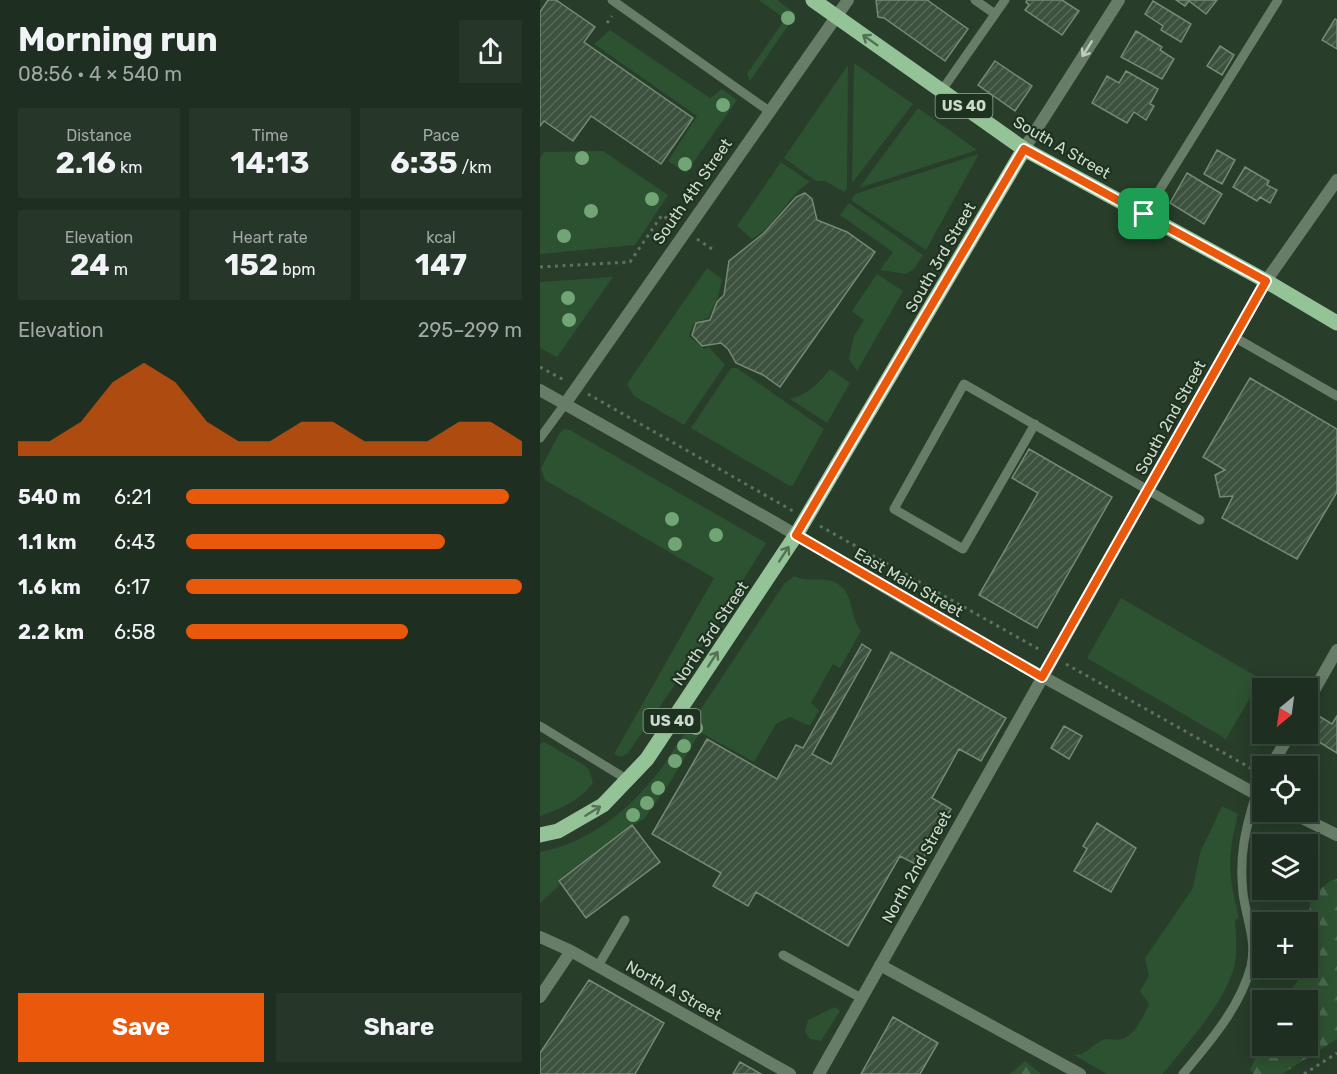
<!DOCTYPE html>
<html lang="en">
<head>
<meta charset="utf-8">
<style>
  body { margin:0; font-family:Rubik,sans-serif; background:#263629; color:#f1f3f6; height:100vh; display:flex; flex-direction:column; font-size:22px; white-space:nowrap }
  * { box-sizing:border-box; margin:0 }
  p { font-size:20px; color:#a1a8a5 }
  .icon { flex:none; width:33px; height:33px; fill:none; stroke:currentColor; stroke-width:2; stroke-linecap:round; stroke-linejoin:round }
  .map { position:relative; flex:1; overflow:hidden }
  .drawer { display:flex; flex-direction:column; background:#1e2e20; width:540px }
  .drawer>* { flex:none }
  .needle { width:39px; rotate:209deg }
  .controls { position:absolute; left:712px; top:678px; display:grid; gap:12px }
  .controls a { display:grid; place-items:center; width:66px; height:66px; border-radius:0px; background:#1e2e20; box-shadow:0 3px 15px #0003,0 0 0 2px #3c4a3e; font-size:30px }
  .pin { position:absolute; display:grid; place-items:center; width:51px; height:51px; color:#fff; margin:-26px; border-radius:12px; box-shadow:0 3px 9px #0006 }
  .round { display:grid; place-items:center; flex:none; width:63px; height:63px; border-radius:0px; background:#263629 }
  .summary { display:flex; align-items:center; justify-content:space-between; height:102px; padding:0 18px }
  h1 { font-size:33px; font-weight:700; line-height:45px }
  .figures { display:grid; grid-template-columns:repeat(3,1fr); gap:9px; height:102px; padding:6px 18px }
  .figures div { display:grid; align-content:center; border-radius:0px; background:#263629; text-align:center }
  .figures b { font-size:30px; font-weight:700 }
  .figures small { font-size:16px; font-weight:400 }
  .figures p { font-size:16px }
  .chart { height:168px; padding:12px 18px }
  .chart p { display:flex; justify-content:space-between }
  .chart svg { width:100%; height:108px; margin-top:6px; fill:#ea580c; opacity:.7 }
  .primary-button { display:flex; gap:12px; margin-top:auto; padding:12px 18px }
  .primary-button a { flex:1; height:69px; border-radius:0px; background:#ea580c; color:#fff; font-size:24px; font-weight:700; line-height:69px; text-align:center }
  .primary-button a+a { background:#263629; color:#f1f3f6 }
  ul { padding:0 18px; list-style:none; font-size:20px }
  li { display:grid; grid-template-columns:96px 72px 1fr; align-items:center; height:45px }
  li i { height:15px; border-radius:8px; background:#ea580c }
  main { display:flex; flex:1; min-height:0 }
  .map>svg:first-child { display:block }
</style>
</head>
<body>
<main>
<section class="drawer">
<div class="summary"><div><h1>Morning run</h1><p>08:56 · 4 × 540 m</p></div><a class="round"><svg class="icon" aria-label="share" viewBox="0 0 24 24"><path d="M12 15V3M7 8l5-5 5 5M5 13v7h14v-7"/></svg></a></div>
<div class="figures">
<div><p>Distance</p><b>2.16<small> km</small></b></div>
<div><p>Time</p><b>14:13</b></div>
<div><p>Pace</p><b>6:35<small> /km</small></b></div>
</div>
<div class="figures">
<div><p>Elevation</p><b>24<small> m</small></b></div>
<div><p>Heart rate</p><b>152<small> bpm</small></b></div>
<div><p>kcal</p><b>147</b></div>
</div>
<div class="chart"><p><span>Elevation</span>295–299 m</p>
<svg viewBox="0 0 160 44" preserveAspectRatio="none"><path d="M0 44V38L10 38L20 30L30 14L40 6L50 14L60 30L70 38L80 38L90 30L100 30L110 38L120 38L130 38L140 30L150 30L160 38V44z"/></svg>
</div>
<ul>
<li><b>540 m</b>6:21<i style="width:96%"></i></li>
<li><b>1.1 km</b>6:43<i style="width:77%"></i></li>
<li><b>1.6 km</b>6:17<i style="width:100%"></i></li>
<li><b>2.2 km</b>6:58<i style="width:66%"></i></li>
</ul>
<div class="primary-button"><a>Save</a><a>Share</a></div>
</section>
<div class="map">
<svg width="797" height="1074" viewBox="0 0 797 1074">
  <defs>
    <pattern id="forest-firs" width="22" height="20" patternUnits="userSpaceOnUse" patternTransform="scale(1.5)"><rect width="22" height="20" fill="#2d5231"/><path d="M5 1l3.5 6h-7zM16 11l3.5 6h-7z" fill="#4a6a4e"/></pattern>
    <pattern id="building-hatch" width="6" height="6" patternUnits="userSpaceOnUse" patternTransform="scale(1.5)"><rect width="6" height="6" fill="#3c523e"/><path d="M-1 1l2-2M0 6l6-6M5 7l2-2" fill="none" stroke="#576a59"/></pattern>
  </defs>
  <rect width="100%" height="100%" fill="#283d2a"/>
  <!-- green -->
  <path fill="#2d5231" d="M 219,0 L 237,0 L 256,14 L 210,81 L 207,74 L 245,19 Z
    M 70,30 L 170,98 L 182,89 L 197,100 L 146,173 L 128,161 L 157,116 L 54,44 Z
    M 314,63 L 373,104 L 312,183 Z
    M 308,65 L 307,189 L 304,192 L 285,181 L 276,181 L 244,158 Z
    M 378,108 L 437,150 L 319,188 Z
    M 63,151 L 128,195 L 95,245 L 0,254 L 0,158 L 4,152 Z
    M 439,154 L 386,250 L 311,200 L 315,194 Z
    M 241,162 L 270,182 C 249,194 236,226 212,239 L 197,226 Z
    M 309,203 L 383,255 L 374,269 L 366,274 L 340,270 L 353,252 L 300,215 Z
    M 167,268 L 182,279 L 178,297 L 168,318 L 154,323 L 149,336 L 164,349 L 169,347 L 185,365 L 144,425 L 94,396 L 87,384 Z
    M 337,274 L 363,291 L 317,371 L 309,359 L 314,336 L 324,320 L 312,311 Z
    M 73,277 L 17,357 L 0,348 L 0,282 Z
    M 191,368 L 197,368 L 284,429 L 253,485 L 250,486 L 151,428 Z
    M 290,369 L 310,383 L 287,423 L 250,399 C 269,394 279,383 290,369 Z
    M 24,429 L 30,430 L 226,543 L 171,632 L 88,753 L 81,757 L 74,754 L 174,578 L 5,480 L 1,468 L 19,434 Z
    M 254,576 C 270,585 293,571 306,592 C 312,601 312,620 321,631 L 300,668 L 293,664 L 271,703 L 279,710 L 270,726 L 250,717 L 236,724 L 214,762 L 160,732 L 131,781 L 104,819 L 84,830 L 17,881 L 20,885 L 0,903 L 0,852 C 50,843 91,808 121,769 L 244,584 Z
    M 581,598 L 721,679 L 686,739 L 547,658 Z
    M 4,742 L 44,765 L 49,770 L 53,782 C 42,800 20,809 0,816 L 0,744 Z
    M 682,806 L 698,814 C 687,858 688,874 699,918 L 695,920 C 696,936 698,955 693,971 C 680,1009 647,1043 623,1074 L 612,1074 L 599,1064 L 594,1066 L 589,1074 L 567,1074 L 534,1055 C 547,1054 549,1048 559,1042 C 566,1037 575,1041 583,1039 C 596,1034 604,1015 609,1004 L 600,991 L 609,976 L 605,958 L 653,888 L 660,853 Z
    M 295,1007 L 300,1011 L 281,1041 L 270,1039 L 265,1032 L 268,1020 Z"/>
  <!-- forest -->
  <path fill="url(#forest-firs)" d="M 797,879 L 797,1039 L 742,1074 L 714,1074 L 710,1070 L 723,1042 L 723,1046 L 768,1046 L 768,1000 L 744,1000 L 771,962 L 768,922 L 771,896 L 790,881 Z
    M 485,1061 L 501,1074 L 470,1074 Z
    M 599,1064 L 608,1067 L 612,1074 L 589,1074 L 594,1066 Z"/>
  <!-- building -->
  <path fill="url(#building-hatch)" stroke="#748b75" stroke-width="1.5" d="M 8,0 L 16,0 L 55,27 L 44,42 L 153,118 L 121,164 L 51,116 L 33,141 L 4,121 L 0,126 L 0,12 Z
    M 336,0 L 387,0 L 428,29 L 405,61 L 344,18 L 338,17 Z
    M 487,0 L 522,0 L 539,11 L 522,35 L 485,10 L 489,5 L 486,2 Z
    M 636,0 L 677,0 L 666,14 L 649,1 L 645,6 Z
    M 613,1 L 651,24 L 641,42 L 621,30 L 623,26 L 605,14 Z
    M 795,19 L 797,20 L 797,49 L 782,40 Z
    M 596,31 L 622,47 L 620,50 L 634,59 L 622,79 L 581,57 Z
    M 680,46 L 694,55 L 682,75 L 667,66 Z
    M 455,61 L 492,86 L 475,111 L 438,85 Z
    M 586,71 L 618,89 L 610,104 L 614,106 L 606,120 L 594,112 L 587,123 L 552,103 L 567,76 L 579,83 Z
    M 677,150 L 695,160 L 682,184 L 664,174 Z
    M 705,167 L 729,181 L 727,185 L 737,190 L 730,203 L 720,197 L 717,201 L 693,187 Z
    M 647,173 L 682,194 L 664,224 L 630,203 Z
    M 265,193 L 272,199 L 277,220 L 307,232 L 335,252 L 240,387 L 223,375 L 196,363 L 188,349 L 181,343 L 162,346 L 152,335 L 156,323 L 170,320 L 177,302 L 184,295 L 189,261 L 224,233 L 256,197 Z
    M 710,378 L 797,429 L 797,492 L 757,559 L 682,518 L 693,496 L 680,497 L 675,475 L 685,470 L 663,457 Z
    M 489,449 L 572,497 L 497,628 L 439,595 L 498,493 L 472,478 Z
    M 322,644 L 331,650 L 272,754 L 291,764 L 351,652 L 466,718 L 441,761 L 419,749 L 392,798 L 411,809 L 379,866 L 360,856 L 308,946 L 216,892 L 208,906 L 173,886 L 181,873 L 112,834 L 167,739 L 237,779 L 256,745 L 263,748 Z
    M 777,715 L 792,724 L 797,716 L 797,753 L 766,734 Z
    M 524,726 L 542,736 L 529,759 L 511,748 Z
    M 557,823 L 596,848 L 571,892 L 534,871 L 547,849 L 543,846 Z
    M 92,825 L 120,862 L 46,918 L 19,881 Z
    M 49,980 L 124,1023 L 95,1074 L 0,1074 L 0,1053 Z
    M 353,1017 L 398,1043 L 380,1074 L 321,1074 Z
    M 200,1062 L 221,1074 L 193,1074 Z"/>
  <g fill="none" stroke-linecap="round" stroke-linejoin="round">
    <!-- path -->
    <path stroke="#5f7161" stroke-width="3" stroke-dasharray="3 4.5" stroke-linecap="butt" d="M 67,23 L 72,16
      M 157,239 L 175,251
      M 0,267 L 90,262 L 122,215 L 134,223
      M 0,367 L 24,380
      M 48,394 L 253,511
      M 280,526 L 502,651
      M 526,664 L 714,770
      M 764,1074 L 797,1053"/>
    <!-- service -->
    <path stroke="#677d68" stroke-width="9" d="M 72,0 L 229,111
      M 435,0 L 455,14
      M 402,90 L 465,0
      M 604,215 L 738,0
      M 694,337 L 797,396
      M 495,424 L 423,549 L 354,509 L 424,384 L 660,520
      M 0,438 L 25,404
      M 0,726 L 88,780
      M 243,955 L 321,998
      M 58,966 L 85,920
      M 643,1074 C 669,1043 701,1006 711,966 C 717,939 706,919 703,893 C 699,856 705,830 716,794"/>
    <!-- minor -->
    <path stroke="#677d68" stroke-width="12" d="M 484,149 L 579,0
      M 0,390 L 234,522 L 402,621 L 723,798
      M 25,404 L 308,0
      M 768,701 L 797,650
      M 731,766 L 750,734
      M 716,794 L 723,780
      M 750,812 L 797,835
      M 0,937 L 31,951 L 250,1074
      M 340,965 L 540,1074
      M 0,997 L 31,951
      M 279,1074 L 726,281 L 797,180"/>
    <!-- primary -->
    <path stroke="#95c398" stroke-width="15" d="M 273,0 L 484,149 L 726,281 L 797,323
      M 0,835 L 18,831 L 63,805 L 107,759 L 256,535 L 484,149"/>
  </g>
  <!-- trees -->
  <g fill="#71a576">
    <circle cx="248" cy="18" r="7"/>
    <circle cx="183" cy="105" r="7"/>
    <circle cx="42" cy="158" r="7"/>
    <circle cx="145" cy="164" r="7"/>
    <circle cx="112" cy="199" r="7"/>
    <circle cx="51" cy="211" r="7"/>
    <circle cx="24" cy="236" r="7"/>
    <circle cx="28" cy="298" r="7"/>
    <circle cx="29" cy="320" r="7"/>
    <circle cx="132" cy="519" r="7"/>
    <circle cx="176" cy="535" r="7"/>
    <circle cx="135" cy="544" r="7"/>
    <circle cx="156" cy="728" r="7"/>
    <circle cx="144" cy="746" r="7"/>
    <circle cx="135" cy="761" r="7"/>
    <circle cx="118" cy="788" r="7"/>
    <circle cx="107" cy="803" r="7"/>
    <circle cx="93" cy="815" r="7"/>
  </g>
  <!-- one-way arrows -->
  <defs><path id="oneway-shaft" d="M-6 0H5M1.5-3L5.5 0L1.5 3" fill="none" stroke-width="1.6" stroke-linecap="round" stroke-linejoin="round" transform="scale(1.5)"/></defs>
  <g stroke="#547356">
    <use href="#oneway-shaft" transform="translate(330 40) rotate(-145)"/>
    <use href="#oneway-shaft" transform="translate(244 554) rotate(-57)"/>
    <use href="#oneway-shaft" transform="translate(173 659) rotate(-57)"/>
    <use href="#oneway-shaft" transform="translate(53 811) rotate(-32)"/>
  </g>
  <use stroke="#bfccbf" href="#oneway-shaft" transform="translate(547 49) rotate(122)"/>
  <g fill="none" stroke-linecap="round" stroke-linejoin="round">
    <!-- route casing -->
    <g stroke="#fff" stroke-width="12">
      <path id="route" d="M 484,149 L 726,281 L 502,677 L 256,535 Z"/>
    </g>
    <!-- route -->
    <use href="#route" stroke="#ea580c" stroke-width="8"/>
  </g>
  <g text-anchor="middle" stroke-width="4.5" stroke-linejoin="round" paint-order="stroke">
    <!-- shield labels -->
    <g fill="#1e3220" stroke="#99a89a" stroke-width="1.5">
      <rect x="395.5" y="94" width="57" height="24" rx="4.5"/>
      <rect x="103.5" y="709" width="57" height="24" rx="4.5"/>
    </g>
    <g font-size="15" font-weight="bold" fill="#cedace">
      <text x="424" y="111">US 40</text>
      <text x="132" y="726">US 40</text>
    </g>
    <!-- street labels -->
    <g font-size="16" fill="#cedace" stroke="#1e3220">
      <text transform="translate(522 147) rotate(30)" y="6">South A Street</text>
      <text transform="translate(152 191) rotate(-55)" y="6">South 4th Street</text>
      <text transform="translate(400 257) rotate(-60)" y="6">South 3rd Street</text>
      <text transform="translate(630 417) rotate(-61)" y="6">South 2nd Street</text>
      <text transform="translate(369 582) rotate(30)" y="6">East Main Street</text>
      <text transform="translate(170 633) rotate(-56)" y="6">North 3rd Street</text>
      <text transform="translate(376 867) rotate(-61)" y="6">North 2nd Street</text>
      <text transform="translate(134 990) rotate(29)" y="6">North A Street</text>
    </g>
  </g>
</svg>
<div class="controls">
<a><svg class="needle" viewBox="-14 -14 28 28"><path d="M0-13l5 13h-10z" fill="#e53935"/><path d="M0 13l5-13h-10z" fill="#a1a8a5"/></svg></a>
<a><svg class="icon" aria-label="locate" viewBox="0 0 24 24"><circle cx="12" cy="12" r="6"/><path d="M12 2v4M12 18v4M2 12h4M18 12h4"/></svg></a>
<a><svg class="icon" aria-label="layers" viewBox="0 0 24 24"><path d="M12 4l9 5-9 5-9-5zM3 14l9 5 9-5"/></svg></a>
<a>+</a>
<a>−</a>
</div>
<div class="pin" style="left:604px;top:214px;background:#1e9e55"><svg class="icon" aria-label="arrive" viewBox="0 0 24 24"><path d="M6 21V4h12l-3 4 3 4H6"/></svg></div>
</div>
</main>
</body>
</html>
